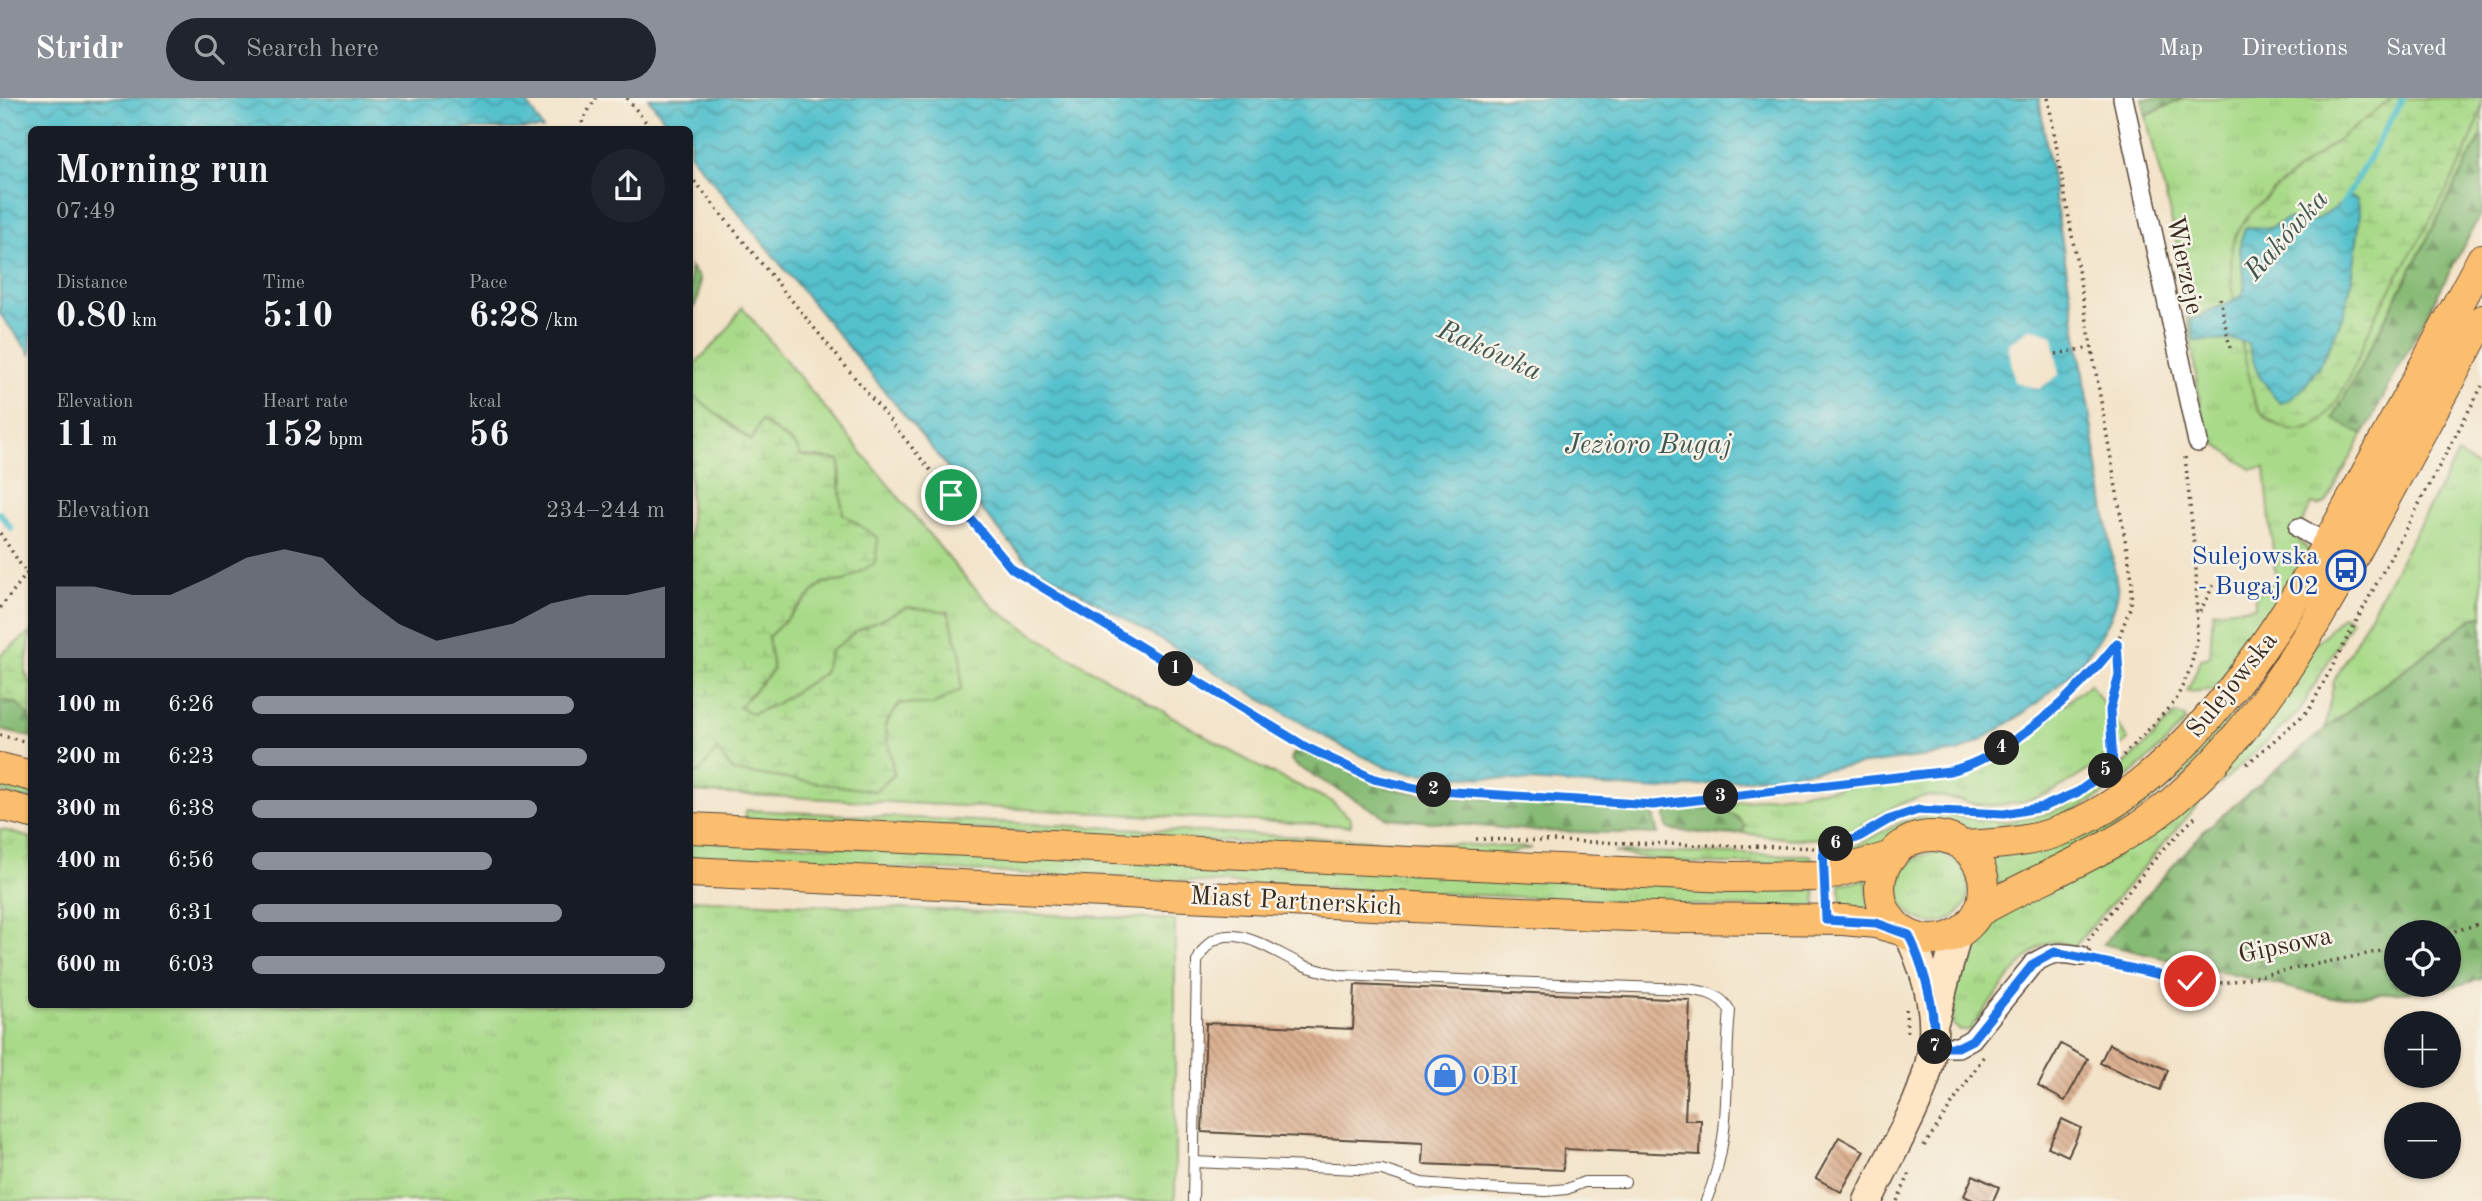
<!DOCTYPE html>
<html lang="en">
<head>
<meta charset="utf-8">
<style>
  body { margin:0; font-family:"Old Standard TT",serif; background:#20242c; color:#f1f3f6; height:100vh; display:flex; flex-direction:column; font-size:26px; white-space:nowrap }
  * { box-sizing:border-box; margin:0 }
  p { font-size:23px; color:#9ea1a6 }
  .icon { flex:none; width:38px; height:38px; fill:none; stroke:currentColor; stroke-width:2; stroke-linecap:round; stroke-linejoin:round }
  .map { position:relative; flex:1; overflow:hidden }
  .panel { position:absolute; left:28px; top:28px; width:665px; height:882px; display:flex; flex-direction:column; background:#171b24; border-radius:10px; box-shadow:0 2px 5px #0004 }
  .panel>* { flex:none }
  .tools { position:absolute; left:2384px; top:822px; display:grid; gap:14px }
  .tools a { display:grid; place-items:center; width:77px; height:77px; border-radius:50%; background:#171b24; box-shadow:0 2px 5px #0004; font-size:35px }
  .pin { position:absolute; display:grid; place-items:center; width:60px; height:60px; color:#fff; margin:-30px; border:4px solid #fff; border-radius:50%; box-shadow:0 2px 7px #0007 }
  .km { position:absolute; width:35px; height:35px; margin:-18px; border-radius:50%; background:#222; color:#fff; font-size:19px; line-height:35px; text-align:center }
  .round { display:grid; place-items:center; flex:none; width:74px; height:74px; border-radius:37px; background:#20242c }
  .headline { display:flex; align-items:center; justify-content:space-between; height:119px; padding:0 28px }
  h1 { font-size:38px; font-weight:800; line-height:52px }
  .metrics { display:grid; grid-template-columns:repeat(3,1fr); gap:10px; height:119px; padding:7px 28px }
  .metrics div { display:grid; align-content:center }
  .metrics b { font-size:35px; font-weight:800 }
  .metrics small { font-size:19px; font-weight:400 }
  .metrics p { font-size:19px }
  .chart { height:196px; padding:14px 28px }
  .chart p { display:flex; justify-content:space-between }
  .chart svg { width:100%; height:126px; margin-top:7px; fill:#8c9099; opacity:.7 }
  ul { padding:0 28px; list-style:none; font-size:23px }
  li { display:grid; grid-template-columns:112px 84px 1fr; align-items:center; height:52px }
  li i { height:18px; border-radius:9px; background:#8c9099 }
  header { display:flex; align-items:center; gap:42px; box-sizing:border-box; height:98px; padding:0 35px; background:#8c9099; color:#fff }
  header strong { font-size:33px }
  nav { display:flex; gap:38px; margin-inline-start:auto; font-size:24px }
  .search { width:490px; height:63px; background:#20242c; display:flex; align-items:center; gap:18px; box-sizing:border-box; padding:0 24px; border-radius:38px; color:#9ea1a6; font-size:26px }
  .map>svg:first-child { display:block }
</style>
</head>
<body>
<header>
<strong>Stridr</strong>
<div class="search"><svg class="icon" aria-label="search" viewBox="0 0 24 24"><circle cx="10" cy="10" r="6"/><path d="M15 15l6 6"/></svg>Search here</div>
<nav><a>Map</a><a>Directions</a><a>Saved</a></nav>
</header>
<div class="map">
<svg width="2482" height="1103" viewBox="0 0 2482 1103">
  <defs>
    <pattern id="grass-tufts" width="24" height="20" patternUnits="userSpaceOnUse" patternTransform="scale(1.75)"><rect width="24" height="20" fill="#a9da89"/><path d="M3 7l-1-3M5 7V3M7 7l1-3M15 17l-1-3M17 17v-4M19 17l1-3" fill="none" stroke="#92bb76"/></pattern>
    <pattern id="forest-firs" width="22" height="20" patternUnits="userSpaceOnUse" patternTransform="scale(1.75)"><rect width="22" height="20" fill="#86ba75"/><path d="M5 1l3.5 6h-7zM16 11l3.5 6h-7z" fill="#6f975f"/></pattern>
    <pattern id="wetland-marsh" width="20" height="14" patternUnits="userSpaceOnUse" patternTransform="scale(1.75)"><rect width="20" height="14" fill="#a9da89"/><path d="M1 5h8M5 5V1M11 12h8M15 12V8" fill="none" stroke="#92bb76"/></pattern>
    <pattern id="water-waves" width="16" height="10" patternUnits="userSpaceOnUse" patternTransform="scale(1.75)"><rect width="16" height="10" fill="#54c1cd"/><path d="M0 5q4-4 8 0t8 0" fill="none" stroke="#479da6"/></pattern>
    <pattern id="building-back-hatch" width="6" height="6" patternUnits="userSpaceOnUse" patternTransform="scale(1.75)"><rect width="6" height="6" fill="#dcb192"/><path d="M-1 5l2 2M0 0l6 6M5-1l2 2" fill="none" stroke="#b49077"/></pattern>
  </defs>
  <rect width="100%" height="100%" fill="#f7f3e8"/>
  <filter id="ink" filterUnits="userSpaceOnUse"><feTurbulence type="fractalNoise" baseFrequency=".0143" numOctaves="2"/><feDisplacementMap in="SourceGraphic" scale="14" xChannelSelector="R" yChannelSelector="G"/><feConvolveMatrix kernelMatrix="1 2 1 2 8 2 1 2 1" color-interpolation-filters="sRGB"/></filter>
  <filter id="wash" filterUnits="userSpaceOnUse"><feTurbulence type="fractalNoise" baseFrequency=".00686" numOctaves="4" result="noise"/><feDisplacementMap in="SourceGraphic" scale="28" xChannelSelector="R" yChannelSelector="G"/><feGaussianBlur stdDeviation="1.57" result="paint"/><feColorMatrix in="noise" values="0 0 0 0 0 0 0 0 0 0 0 0 0 0 0 0 0 1.4 0 .05"/><feComposite in="paint" operator="in"/></filter>
  <g filter="url(#wash)">
    <rect width="100%" height="100%" fill="#f3e3c9"/>
    <!-- grass -->
    <path fill="url(#grass-tufts)" stroke="#728254" stroke-width="2" d="M 2184,0 L 2482,0 L 2482,36 L 2333,321 L 2363,337 L 2326,405 L 2319,408 L 2312,406 L 2295,438 L 2309,452 L 2303,468 L 2214,592 L 2187,594 L 2201,561 L 2210,559 L 2213,513 L 2255,509 L 2255,495 L 2261,493 L 2261,485 L 2276,484 L 2265,370 L 2251,371 L 2217,347 L 2207,334 L 2200,305 L 2176,141 L 2146,18 Z
      M 742,209 L 965,480 L 995,511 L 1061,554 L 1261,670 L 1331,703 L 1351,721 L 1351,728 L 690,694 L 690,675 L 699,675 L 717,652 L 894,677 L 885,627 L 900,605 L 932,607 L 830,554 L 824,575 L 776,606 L 752,616 L 739,609 L 773,572 L 768,539 L 823,485 L 844,483 L 840,362 L 801,358 L 796,348 L 761,323 L 752,343 L 690,295 L 690,271 L 724,236 Z
      M 2458,356 L 2482,372 L 2482,518 L 2474,519 L 2325,631 L 2334,583 Z
      M 2367,401 L 2281,562 L 2188,675 L 2106,738 L 1998,787 L 1991,758 L 2146,691 Z
      M 2343,517 L 2352,522 L 2299,614 L 2201,703 L 2074,849 C 2065,845 2056,842 2047,845 C 2025,853 1986,912 1969,932 L 1960,932 L 1953,927 C 1953,875 1961,849 2000,814 L 2115,760 Z
      M 2090,586 L 2128,642 C 2085,675 2042,711 1984,707 C 1963,705 1943,695 1921,699 C 1895,705 1876,720 1853,731 C 1820,748 1777,739 1742,735 L 1745,728 L 1721,710 L 1704,710 L 1767,699 L 1966,674 L 1996,659 Z
      M 2175,616 L 2185,619 L 2185,624 C 2126,690 2065,733 1974,734 C 1958,734 1943,722 1927,725 C 1907,728 1897,740 1879,748 C 1867,754 1852,757 1839,762 L 1841,753 C 1871,744 1899,719 1930,717 C 1956,715 1982,726 2009,723 C 2080,717 2129,665 2175,616 Z
      M 0,683 L 31,691 L 31,702 L 0,694 Z
      M 746,712 L 1532,750 L 1500,757 L 745,720 Z
      M 0,731 L 31,740 L 32,906 L 690,906 L 690,802 L 1175,822 L 1175,1103 L 0,1103 Z
      M 690,742 L 1815,791 L 1816,809 L 1733,809 L 690,760 Z
      M 1614,754 L 1810,757 L 1815,765 C 1747,766 1680,770 1614,754 Z
      M1899 790a35 35 0 1 1 70 0a35 35 0 1 1-70 0Z
      M 1867,781 L 1869,811 L 1841,809 L 1840,786 Z"/>
    <!-- forest -->
    <path fill="url(#forest-firs)" stroke="#60724a" stroke-width="2" fill-rule="evenodd" d="M 2142,0 L 2184,0 L 2146,18 Z
      M 2482,36 L 2482,113 L 2363,337 L 2333,321 Z
      M 690,168 L 700,181 L 699,198 L 690,217 Z
      M 2482,518 L 2482,881 L 2446,890 L 2333,900 L 2103,846 L 2206,731 L 2325,631 L 2475,519 ZM 2396,835 L 2448,835 L 2448,887 L 2396,887 Z
      M 0,601 L 17,605 L 31,620 L 31,639 L 0,632 Z
      M 1303,651 L 1386,689 L 1425,697 L 1642,709 L 1652,714 L 1658,736 L 1537,733 L 1387,720 L 1297,668 L 1291,662 L 1293,656 Z
      M 1673,708 C 1698,709 1730,705 1745,728 L 1742,735 L 1721,737 L 1671,732 L 1667,730 L 1665,717 Z"/>
    <!-- wetland -->
    <path fill="url(#wetland-marsh)" stroke="#728254" stroke-width="2" d="M 2392,0 L 2482,0 C 2482,44 2405,164 2381,208 C 2364,239 2350,287 2330,313 C 2324,322 2315,329 2305,332 C 2284,337 2256,317 2253,297 C 2244,253 2225,187 2233,145 C 2242,103 2357,31 2392,0 Z
      M 690,295 L 751,343 L 761,323 L 796,348 L 801,358 L 840,362 L 839,385 L 843,416 L 878,440 L 875,465 L 844,483 L 823,485 L 768,539 L 773,572 L 739,609 L 753,616 L 776,606 L 824,575 L 830,554 L 858,532 L 907,509 L 948,514 L 961,557 L 961,592 L 932,607 L 899,605 L 885,627 L 894,677 L 875,693 L 733,673 L 717,652 L 699,675 L 690,675 Z
      M 31,534 L 25,575 L 31,584 L 31,620 L 17,605 L 0,601 L 0,557 Z"/>
    <!-- water -->
    <path fill="url(#water-waves)" stroke="#487676" stroke-width="2" d="M 0,0 L 524,0 L 543,31 L 32,32 L 31,257 L 0,216 Z
      M 648,0 L 2039,0 L 2118,494 C 2106,564 2019,623 1959,654 L 1661,692 L 1411,675 L 1390,671 L 1339,647 L 1030,465 L 1007,442 L 698,66 L 690,55 L 690,32 L 672,31 Z
      M 2352,99 L 2357,101 L 2360,114 C 2357,142 2355,171 2348,200 C 2341,228 2310,300 2280,305 L 2259,278 L 2247,245 L 2236,242 L 2194,243 L 2191,222 L 2242,198 C 2251,176 2231,155 2246,129 L 2270,130 L 2287,121 L 2315,122 Z"/>
    <!-- pier -->
    <path fill="#f3e3c9" d="M 2030,230 L 2053,237 L 2056,256 L 2059,277 L 2039,291 L 2015,284 L 2008,246 Z"/>
    <g fill="none" stroke-linecap="round" stroke-linejoin="round">
      <!-- stream -->
      <path stroke="#54c1cd" stroke-width="6" d="M 2341,109 L 2403,0
        M 0,415 L 11,430"/>
    </g>
    <g id="blocks">
      <!-- building -->
      <path fill="url(#building-back-hatch)" d="M 1355,887 L 1690,902 L 1685,1022 L 1701,1022 L 1700,1057 L 1564,1051 L 1563,1072 L 1422,1066 L 1423,1045 L 1202,1034 L 1206,925 L 1353,931 Z
        M 2061,946 L 2088,961 L 2065,1003 L 2038,988 Z
        M 2109,946 L 2168,972 L 2160,992 L 2100,965 Z
        M 2062,1021 L 2081,1030 L 2068,1058 L 2048,1049 Z
        M 1839,1039 L 1864,1053 L 1841,1094 L 1816,1080 Z
        M 1973,1077 L 1999,1089 L 1993,1103 L 1975,1103 L 1964,1098 Z"/>
    </g>
  </g>
  <g filter="url(#ink)">
    <use href="#blocks" fill-opacity="0" stroke="#574638" stroke-width="2"/>
    <g fill="none" stroke-linecap="round" stroke-linejoin="round">
      <!-- lane casing -->
      <g stroke="#574638" stroke-width="12">
        <path id="lane" d="M 1194,1064 L 1382,1072 L 1422,1085 L 1483,1090 L 1546,1093 L 1567,1091 L 1584,1084 L 1625,1084
          M 1193,1103 L 1197,864 C 1219,811 1268,852 1303,867 C 1315,872 1327,874 1340,877 L 1684,891 C 1703,893 1720,895 1730,913 C 1723,980 1734,1038 1706,1103"/>
      </g>
      <!-- street casing -->
      <g stroke="#574638" stroke-width="22">
        <path id="street" d="M 2123,0 L 2198,344
          M 2299,430 L 2327,446
          M 1935,949 L 1958,949 L 1972,941 L 2033,866 C 2051,853 2060,854 2081,858"/>
      </g>
      <!-- secondary casing -->
      <g stroke="#574638" stroke-width="31">
        <path id="secondary" d="M 1935,921 L 1957,836
          M 1868,1103 C 1917,1000 1963,953 1909,837"/>
      </g>
      <!-- primary casing -->
      <g stroke="#574638" stroke-width="32">
        <path id="primary" d="M 0,670 L 32,678
          M 0,707 L 32,715
          M 690,730 L 1729,779 L 1824,778 L 1892,758
          M1880 790a52 52 0 1 1 104 0a52 52 0 1 1-104 0Z
          M 1963,748 C 1995,746 2026,745 2057,734 C 2203,680 2306,487 2376,357 C 2411,291 2447,226 2482,161
          M 690,774 L 1497,813 L 1683,820 L 1843,822 L 1876,825 L 1901,832
          M 1978,814 C 2043,777 2113,753 2171,705 C 2253,636 2307,542 2358,450 C 2400,374 2441,298 2482,222"/>
      </g>
      <!-- path -->
      <path stroke="#574638" stroke-width="3.5" stroke-dasharray="2 5" stroke-linecap="butt" d="M 627,0 L 652,32
        M 2048,0 L 2132,481 L 2131,507 L 2117,545 L 2119,577 L 2110,612 L 2113,666
        M 584,32 L 582,23 L 596,0
        M 690,78 L 1012,472 L 1306,649 L 1374,681 L 1397,687 L 1578,704 L 1653,707 L 1950,672 C 2012,658 2078,594 2117,545
        M 2220,200 L 2230,250
        M 2056,256 L 2092,249
        M 0,435 L 26,475
        M 0,510 L 32,469
        M 2200,514 L 2214,486
        M 0,637 L 32,645
        M 2247,666 L 2309,612 L 2482,288
        M 1476,741 L 1823,750 L 1857,740 L 1888,722 L 1918,712 L 2004,716 L 2043,709 L 2078,694 L 2113,668 L 2148,632 L 2176,602 L 2191,569 L 2197,540 L 2196,467 L 2185,358
        M 2448,835 L 2482,825
        M 2088,842 L 2159,756 L 2195,719
        M 2097,861 L 2190,883 L 2224,885 L 2396,850
        M 1906,911 L 1907,939
        M 1924,1048 L 1986,955
        M 1897,1103 L 1911,1073"/>
      <!-- lane -->
      <use href="#lane" stroke="#fff" stroke-width="10"/>
      <!-- street -->
      <use href="#street" stroke="#fff" stroke-width="19"/>
      <!-- secondary -->
      <use href="#secondary" stroke="#fde5c5" stroke-width="28"/>
      <!-- primary -->
      <use href="#primary" stroke="#fbbd6e" stroke-width="30"/>
    </g>
  </g>
  <g fill="none" stroke-linecap="round" stroke-linejoin="round" filter="url(#ink)">
    <!-- route casing -->
    <g stroke="#fff" stroke-width="14">
      <path id="route" d="M 951,397 L 1012,471 L 1306,649 L 1374,681 L 1424,692 L 1653,707 L 1950,673 C 2012,657 2078,594 2117,545 L 2119,577 L 2110,612 L 2113,668 L 2078,694 L 2043,709 L 2004,716 L 1918,712 L 1888,722 L 1857,740 L 1823,750 L 1826,822 L 1876,825 L 1909,837 C 1925,872 1935,911 1935,949 L 1958,949 L 1972,942 L 2033,866 L 2055,854 L 2190,883"/>
    </g>
    <!-- route -->
    <use href="#route" stroke="#1a73e8" stroke-width="9"/>
  </g>
  <!-- icons -->
  <defs>
    <g id="bus-ring" transform="scale(2.0125)"><circle r="9.5" fill="#f7f3e8" stroke="#1a4fb4" stroke-width="1.5"/><path d="M-5-6H5V4H4V6H2V4H-2V6H-4V4H-5ZM-3.5-4V0h7V-4ZM-3.5 1.2v1.5H-2V1.2ZM2 1.2v1.5H3.5V1.2Z" fill="#1a4fb4"/></g>
    <g id="shop-ring" transform="scale(2.0125)"><circle r="9.5" fill="#f7f3e8" stroke="#3f7fe0" stroke-width="1.5"/><path d="M-5-2.5h2.3a2.7 3.5 0 0 1 5.4 0H5L5.5 6h-11ZM-1.5-2.5h3a1.5 2.3 0 0 0-3 0Z" fill="#3f7fe0"/></g>
  </defs>
  <g fill-rule="evenodd">
    <use href="#bus-ring" x="2346" y="472"/>
    <use href="#shop-ring" x="1445" y="977"/>
  </g>
  <g text-anchor="middle" stroke-width="5" stroke-linejoin="round" paint-order="stroke">
    <!-- street labels -->
    <g font-size="26" fill="#3b2a1e" stroke="#f7f3e8">
      <text transform="translate(2186 167) rotate(78)" y="9">Wierzeje</text>
      <text transform="translate(2231 586) rotate(-51)" y="9">Sulejowska</text>
      <text transform="translate(1296 802) rotate(3)" y="9">Miast Partnerskich</text>
      <text transform="translate(2285 846) rotate(-12)" y="9">Gipsowa</text>
    </g>
    <!-- transit labels -->
    <g font-size="26" fill="#164399" stroke="#f7f3e8" text-anchor="end">
      <text x="2319" y="466">Sulejowska<tspan x="2319" dy="30">- Bugaj 02</tspan></text>
    </g>
    <!-- shop labels -->
    <g font-size="26" fill="#366cbe" stroke="#f7f3e8" text-anchor="start">
      <text x="1472" y="986">OBI</text>
    </g>
    <!-- water labels -->
    <g font-size="28" font-style="italic" fill="#425753" stroke="#f7f3e8">
      <text transform="translate(2285 136) rotate(-48)" y="10">Rakówka</text>
      <text transform="translate(1490 251) rotate(24)" y="10">Rakówka</text>
      <text x="1648" y="355">Jezioro Bugaj</text>
    </g>
  </g>
</svg>
<div class="tools">
<a><svg class="icon" aria-label="locate" viewBox="0 0 24 24"><circle cx="12" cy="12" r="6"/><path d="M12 2v4M12 18v4M2 12h4M18 12h4"/></svg></a>
<a>+</a>
<a>−</a>
</div>
<div class="pin" style="left:951px;top:397px;background:#1e9e55"><svg class="icon" aria-label="arrive" viewBox="0 0 24 24"><path d="M6 21V4h12l-3 4 3 4H6"/></svg></div>
<div class="pin" style="left:2190px;top:883px;background:#d93025"><svg class="icon" aria-label="check" viewBox="0 0 24 24"><path d="M5 12l5 5 9-10"/></svg></div>
<b class="km" style="left:1176px;top:571px">1</b>
<b class="km" style="left:1434px;top:692px">2</b>
<b class="km" style="left:1721px;top:699px">3</b>
<b class="km" style="left:2002px;top:650px">4</b>
<b class="km" style="left:2106px;top:673px">5</b>
<b class="km" style="left:1836px;top:746px">6</b>
<b class="km" style="left:1935px;top:949px">7</b>
<section class="panel">
<div class="headline"><div><h1>Morning run</h1><p>07:49</p></div><a class="round"><svg class="icon" aria-label="share" viewBox="0 0 24 24"><path d="M12 15V3M7 8l5-5 5 5M5 13v7h14v-7"/></svg></a></div>
<div class="metrics">
<div><p>Distance</p><b>0.80<small> km</small></b></div>
<div><p>Time</p><b>5:10</b></div>
<div><p>Pace</p><b>6:28<small> /km</small></b></div>
</div>
<div class="metrics">
<div><p>Elevation</p><b>11<small> m</small></b></div>
<div><p>Heart rate</p><b>152<small> bpm</small></b></div>
<div><p>kcal</p><b>56</b></div>
</div>
<div class="chart"><p><span>Elevation</span>234–244 m</p>
<svg viewBox="0 0 160 44" preserveAspectRatio="none"><path d="M0 44V19L10 19L20 22L30 22L40 16L50 9L60 6L70 9L80 22L90 32L100 38L110 35L120 32L130 25L140 22L150 22L160 19V44z"/></svg>
</div>
<ul>
<li><b>100 m</b>6:26<i style="width:78%"></i></li>
<li><b>200 m</b>6:23<i style="width:81%"></i></li>
<li><b>300 m</b>6:38<i style="width:69%"></i></li>
<li><b>400 m</b>6:56<i style="width:58%"></i></li>
<li><b>500 m</b>6:31<i style="width:75%"></i></li>
<li><b>600 m</b>6:03<i style="width:100%"></i></li>
</ul>
</section>
</div>
</body>
</html>
